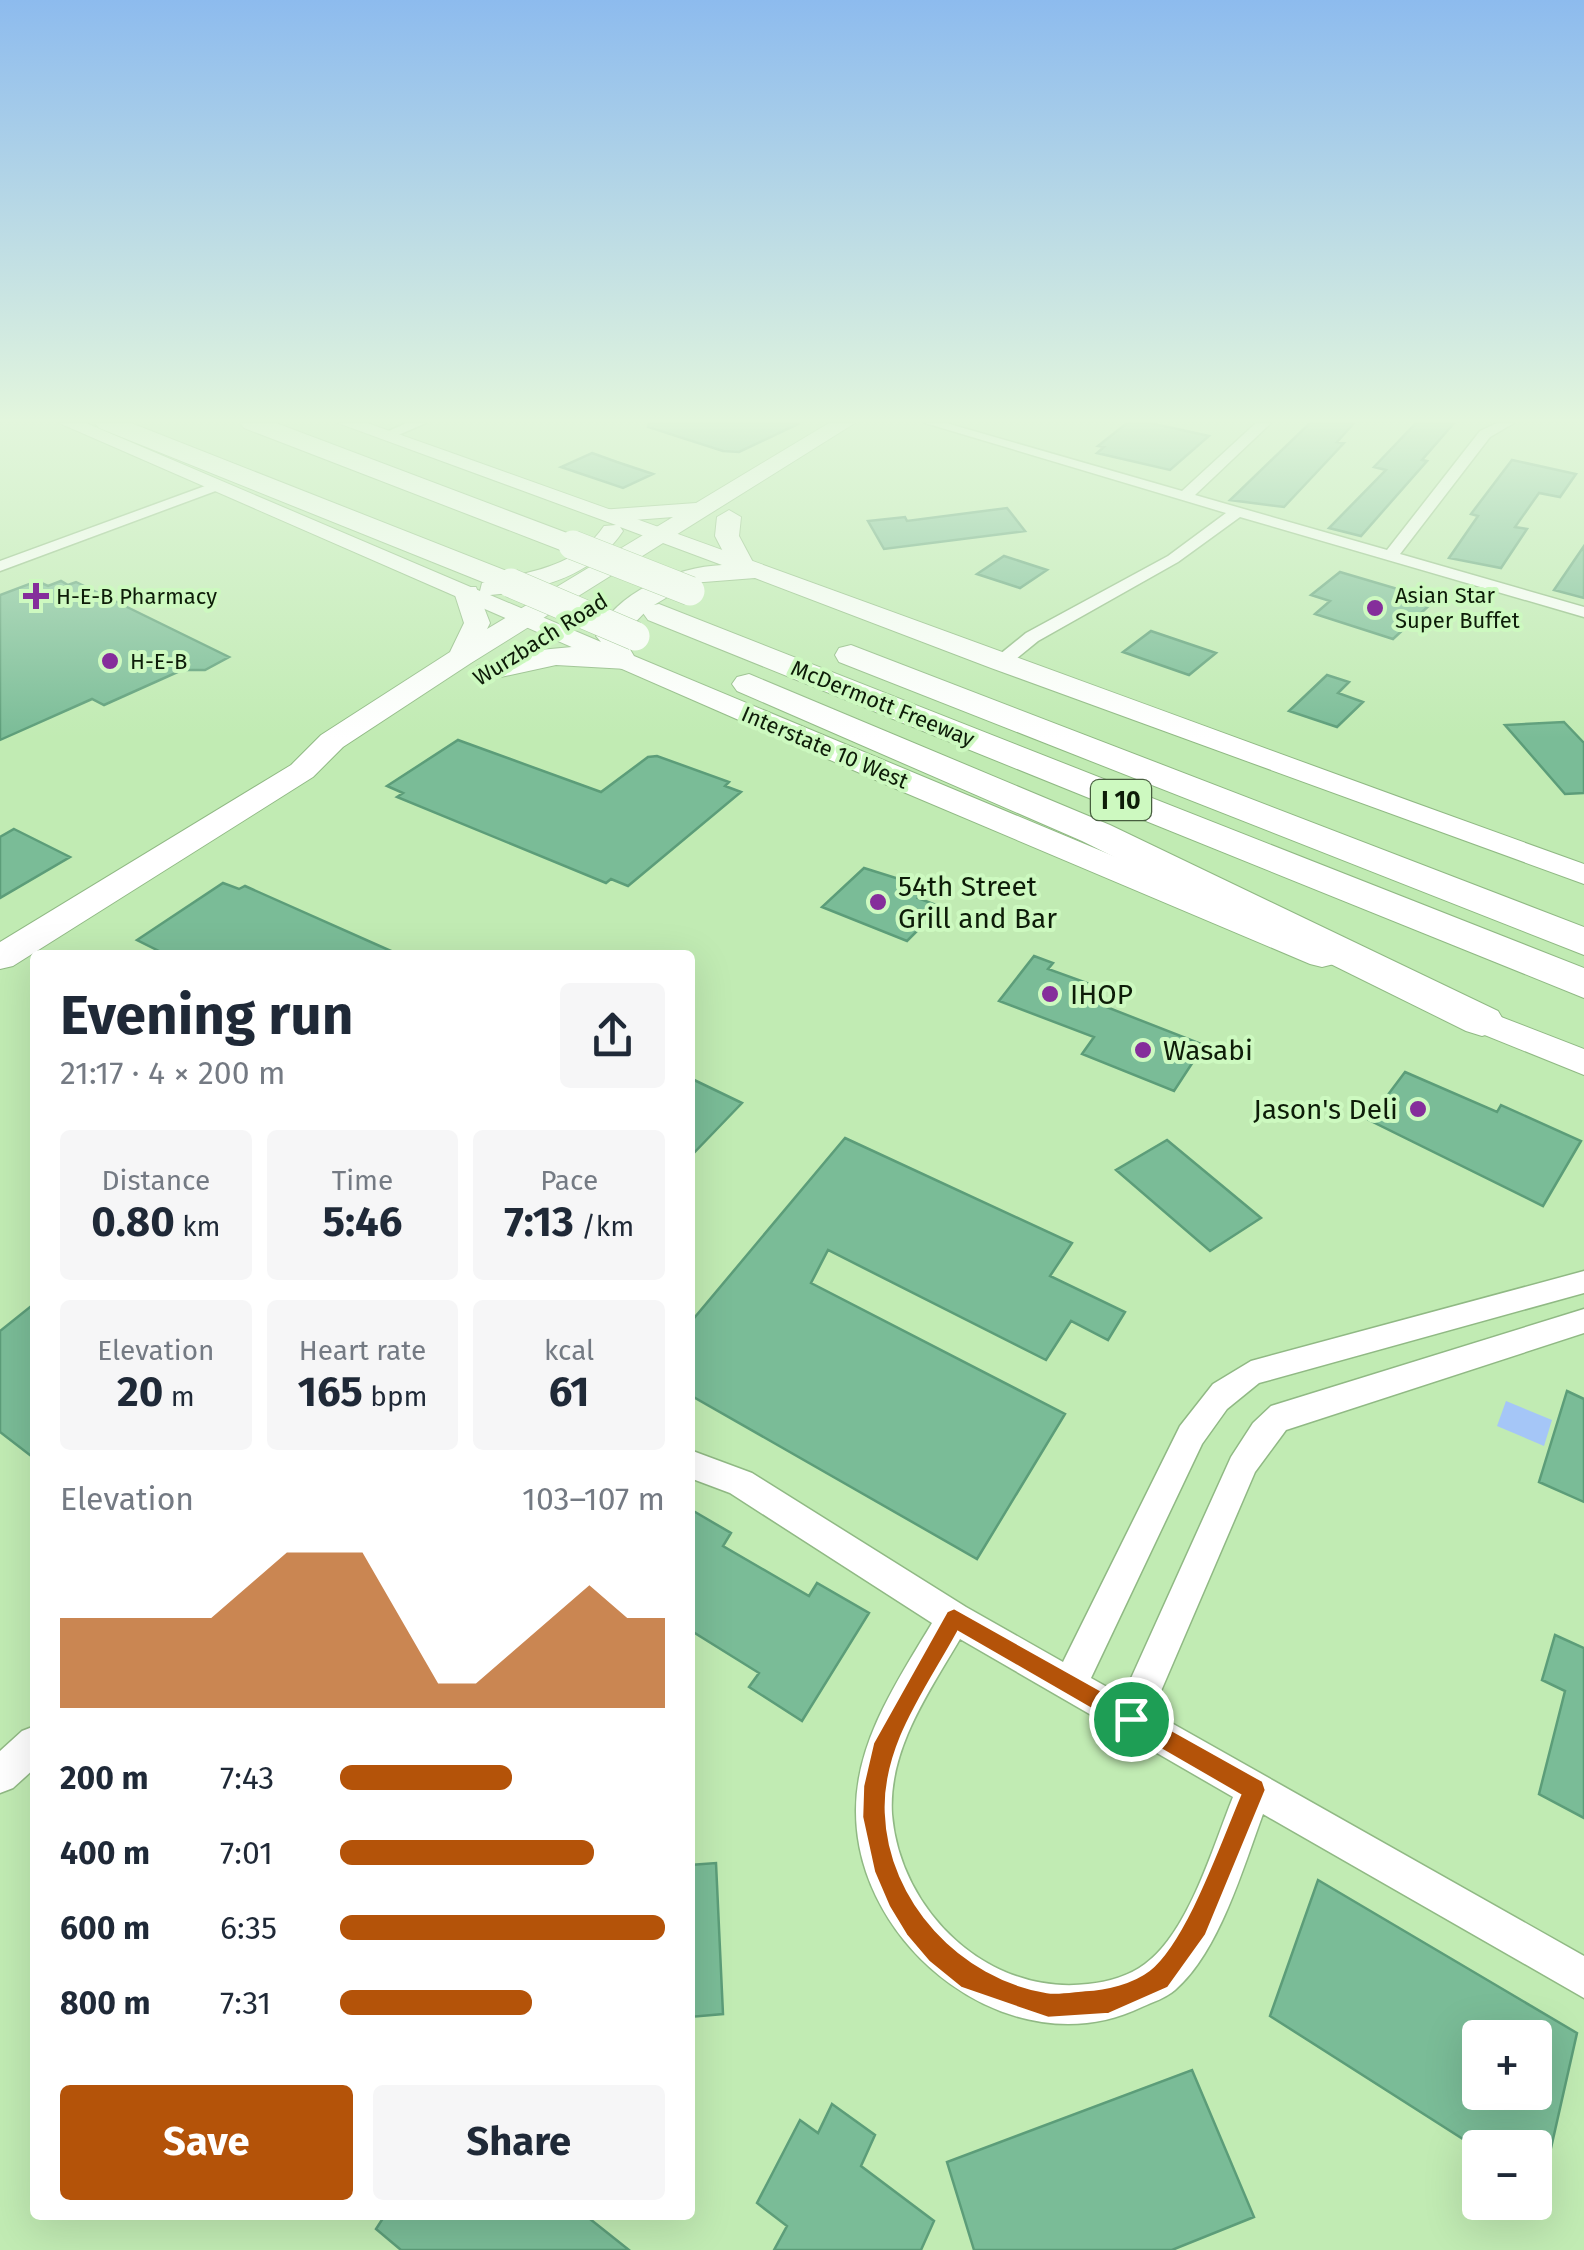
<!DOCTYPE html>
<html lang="en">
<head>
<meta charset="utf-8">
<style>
  body { margin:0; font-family:"Fira Sans",sans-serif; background:#f6f6f7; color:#1f2937; height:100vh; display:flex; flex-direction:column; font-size:38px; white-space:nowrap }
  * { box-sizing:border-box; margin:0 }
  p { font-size:32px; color:#747a83 }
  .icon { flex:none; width:55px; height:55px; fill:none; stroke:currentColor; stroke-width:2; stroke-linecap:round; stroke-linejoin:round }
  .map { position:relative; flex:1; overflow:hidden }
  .details { position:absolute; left:30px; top:950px; width:665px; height:1270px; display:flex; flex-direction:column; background:#fff; border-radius:10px; box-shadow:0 10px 40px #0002 }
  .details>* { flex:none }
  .fabs { position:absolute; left:1462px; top:2020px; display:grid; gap:20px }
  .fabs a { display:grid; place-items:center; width:90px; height:90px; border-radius:10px; background:#fff; box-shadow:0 10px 40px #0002; font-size:50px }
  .pin { position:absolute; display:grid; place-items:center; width:85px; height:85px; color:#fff; margin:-42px; border:5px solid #fff; border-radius:50%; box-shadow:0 2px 10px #0007 }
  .round { display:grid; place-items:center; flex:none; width:105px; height:105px; border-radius:10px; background:#f6f6f7 }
  .headline { display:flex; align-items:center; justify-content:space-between; height:170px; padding:0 30px }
  h1 { font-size:55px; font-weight:700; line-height:75px }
  .stats { display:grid; grid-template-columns:repeat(3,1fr); gap:15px; height:170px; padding:10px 30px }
  .stats div { display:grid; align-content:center; border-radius:10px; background:#f6f6f7; text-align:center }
  .stats b { font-size:42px; font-weight:700 }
  .stats small { font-size:28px; font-weight:400 }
  .stats p { font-size:28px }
  .chart { height:280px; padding:20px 30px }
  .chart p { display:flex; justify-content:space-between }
  .chart svg { width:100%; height:180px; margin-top:10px; fill:#b45309; opacity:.7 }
  .cta { display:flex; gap:20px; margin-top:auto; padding:20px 30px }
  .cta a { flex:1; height:115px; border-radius:10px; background:#b45309; color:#fff; font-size:40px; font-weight:700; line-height:115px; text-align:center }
  .cta a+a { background:#f6f6f7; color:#1f2937 }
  ul { padding:0 30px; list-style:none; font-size:32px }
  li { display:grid; grid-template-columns:160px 120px 1fr; align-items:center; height:75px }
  li i { height:25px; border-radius:12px; background:#b45309 }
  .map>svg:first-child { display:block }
</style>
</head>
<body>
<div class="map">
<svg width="1584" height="2250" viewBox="0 0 1584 2250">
  <rect width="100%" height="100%" fill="#c1ebb3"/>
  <!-- water -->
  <path fill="#a5c6f7" d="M 1506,1401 L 1552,1420 L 1544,1446 L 1497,1426 Z"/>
  <!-- building -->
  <path fill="#7abc97" stroke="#5c9d79" stroke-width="2.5" fill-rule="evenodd" d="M 649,423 L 800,423 L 739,452 L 723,451 L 648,427 Z
    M 1127,423 L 1150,423 L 1209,436 L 1170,470 L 1097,453 L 1104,447 L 1098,446 Z
    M 1310,423 L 1354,423 L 1337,442 L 1344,443 L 1284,507 L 1230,500 Z
    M 1416,423 L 1454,423 L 1422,460 L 1427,461 L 1361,536 L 1329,528 L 1386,470 L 1374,467 Z
    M 592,453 L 617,462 L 653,474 L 623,488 L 561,467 Z
    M 1512,460 L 1576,474 L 1560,497 L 1539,493 L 1515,527 L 1527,529 L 1501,568 L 1449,558 L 1478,516 L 1471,514 Z
    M 1007,508 L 1025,531 L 884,549 L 868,521 L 905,517 L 907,521 Z
    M 1584,546 L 1584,598 L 1554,590 Z
    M 1004,556 L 1047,570 L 1020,588 L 977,574 Z
    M 1340,572 L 1435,600 L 1393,639 L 1315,614 L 1330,601 L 1311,595 Z
    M 37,581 L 48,586 L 61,581 L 68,585 L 76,582 L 229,657 L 205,670 L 182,670 L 104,705 L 92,699 L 0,740 L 0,595 Z
    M 1151,631 L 1216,653 L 1189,675 L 1123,652 Z
    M 1327,675 L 1349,682 L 1338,693 L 1363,702 L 1337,727 L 1289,711 Z
    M 1564,722 L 1584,743 L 1584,793 L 1565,794 L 1505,725 Z
    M 458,740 L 601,792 L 648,757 L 657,756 L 729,782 L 725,786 L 741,792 L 628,886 L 611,879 L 606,883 L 397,797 L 403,793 L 387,786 Z
    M 14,829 L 70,857 L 0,898 L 0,837 Z
    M 864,868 L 928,888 L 918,898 L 941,907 L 907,941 L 822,907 Z
    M 223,883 L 239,889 L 245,886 L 400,955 L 167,955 L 137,940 Z
    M 1034,956 L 1053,963 L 1048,969 L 1101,988 L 1091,1001 L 1204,1045 L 1174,1091 L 1082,1054 L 1094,1037 L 999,1001 Z
    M 1405,1072 L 1497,1112 L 1501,1105 L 1581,1141 L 1543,1206 L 1369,1120 Z
    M 690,1078 L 742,1103 L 690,1157 Z
    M 845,1138 L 1072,1243 L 1050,1276 L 1125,1312 L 1108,1340 L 1071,1321 L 1046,1360 L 828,1250 L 811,1283 L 1065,1414 L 977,1559 L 690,1395 L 690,1323 Z
    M 1167,1140 L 1261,1218 L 1210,1251 L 1116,1170 Z
    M 35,1303 L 35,1459 L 0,1432 L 0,1331 Z
    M 1567,1391 L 1584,1399 L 1584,1502 L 1539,1482 Z
    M 690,1509 L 731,1533 L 723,1546 L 809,1596 L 817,1583 L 869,1613 L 802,1721 L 749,1687 L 759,1673 L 690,1630 Z
    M 1555,1635 L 1584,1648 L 1584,1818 L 1539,1794 L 1565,1691 L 1542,1680 Z
    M 716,1863 L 723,2014 L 690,2017 L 690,1865 Z
    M 1318,1880 L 1577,2033 L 1551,2148 L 1477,2148 L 1270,2016 ZM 1480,2038 L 1535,2038 L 1535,2092 L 1480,2092 Z
    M 1192,2070 L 1254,2217 L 1172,2250 L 974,2250 L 947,2162 Z
    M 832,2104 L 875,2135 L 861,2166 L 934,2221 L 921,2250 L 774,2250 L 787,2226 L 757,2203 L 800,2120 L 818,2133 Z
    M 385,2215 L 585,2215 L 629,2250 L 401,2250 L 376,2229 Z"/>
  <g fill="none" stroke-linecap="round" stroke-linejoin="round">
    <!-- minor casing -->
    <g stroke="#90b984" stroke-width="3">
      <path id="minor" d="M 407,423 L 426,423 L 389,439 L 377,436 Z
        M 925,423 L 946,423 L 1182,491 L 1256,423 L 1271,423 L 1195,495 L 1387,550 L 1480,431 L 1497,423 L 1514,423 L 1490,437 L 1400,554 L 1584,607 L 1584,617 L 1240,517 L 1178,562 L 1038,641 L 1006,667 L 994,667 L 994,659 L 1026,633 L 1168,556 L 1226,513 Z
        M 216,482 L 223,486 L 221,489 L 0,571 L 0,561 Z
        M 1584,1271 L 1584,1293 L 1259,1383 L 1227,1409 L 1202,1444 L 1091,1678 L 1123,1696 L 1231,1457 L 1253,1423 L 1271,1406 L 1584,1309 L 1584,1333 L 1286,1430 L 1255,1472 L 1152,1712 L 1584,1956 L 1584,1998 L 1263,1814 C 1243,1868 1219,1952 1175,1990 C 1166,1998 1153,2002 1142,2007 C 1013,2070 855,1948 856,1810 C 856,1741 898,1680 932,1623 L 730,1493 L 690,1478 L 690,1450 L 752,1473 L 966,1607 L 1063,1662 L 1180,1426 L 1213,1384 L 1251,1361 ZM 960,1639 L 1233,1797 C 1213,1846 1189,1932 1145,1964 C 1129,1976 1108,1982 1088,1984 C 989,1996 900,1912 892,1814 C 888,1750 929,1692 960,1639 Z
        M 35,1726 L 35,1768 L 13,1788 L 0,1793 L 0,1751 L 22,1731 Z"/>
    </g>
    <!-- secondary casing -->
    <g stroke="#90b984" stroke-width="2">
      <path id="secondary" d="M 59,423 L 86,423 L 480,591 L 482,583 C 527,572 575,569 604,526 L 616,525 L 338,423 L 367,423 C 774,566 1178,718 1584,864 L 1584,884 L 991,668 L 755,578 L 691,583 L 649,608 L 622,636 L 634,656 L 1334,948 L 1339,956 L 1334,964 L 1322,967 L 1310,964 L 901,791 ZM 620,527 L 722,565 C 677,567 615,592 596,636 L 601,642 L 490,595 C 541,590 594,575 623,531 Z
        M 1452,998 L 1584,1049 L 1584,1075 L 1440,1017 L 1435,1009 L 1440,1001 Z"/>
    </g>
    <!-- primary casing -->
    <g stroke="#90b984" stroke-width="2">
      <path id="primary" d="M 829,423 L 855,423 L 471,663 L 343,747 L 313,777 L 13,966 L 0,969 L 0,942 L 291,765 L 321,735 L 450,652 L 464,623 L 454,592 L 458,587 L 476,587 L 490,623 L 487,629 L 673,517 L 608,522 L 596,515 L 600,510 L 696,503 Z
        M 729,510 L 741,517 L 739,536 L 755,566 L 751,571 L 733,571 L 715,536 L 717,517 Z
        M 572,647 L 627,653 L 641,661 L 627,669 L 556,665 L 487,680 L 473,672 L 477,666 L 540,650 Z"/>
    </g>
    <!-- motorway casing -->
    <g stroke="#90b984" stroke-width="2">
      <path id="motorway" d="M 95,423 L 131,423 L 522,577 L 526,583 L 522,589 L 500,589 L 99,428 Z
        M 240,423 L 276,423 L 583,539 L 588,545 L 583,551 L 563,551 L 244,428 Z
        M 659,604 L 1584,968 L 1584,998 L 648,620 L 643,613 L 648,606 Z
        M 851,645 L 1584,927 L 1584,955 L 839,662 L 835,655 L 839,648 Z
        M 749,674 L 1110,825 L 1498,1011 L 1504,1021 L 1498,1031 L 1482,1036 L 1466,1031 L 1082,841 L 737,691 L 732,684 L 737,677 Z"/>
    </g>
    <!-- minor -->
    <use href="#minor" fill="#fff" fill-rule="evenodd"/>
    <!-- secondary -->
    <use href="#secondary" fill="#fff" fill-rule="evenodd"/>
    <!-- primary -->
    <use href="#primary" fill="#fff" fill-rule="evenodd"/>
    <!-- motorway -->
    <use href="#motorway" fill="#fff" fill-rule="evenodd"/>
    <!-- motorway-bridge casing -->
    <g stroke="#90b984" stroke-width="30" stroke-linecap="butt">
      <path id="motorway-bridge" d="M 573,545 L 690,591
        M 511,583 L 635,636"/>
    </g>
    <!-- motorway-bridge -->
    <use href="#motorway-bridge" stroke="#fff" stroke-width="29"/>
  </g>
  <!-- sky -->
  <linearGradient id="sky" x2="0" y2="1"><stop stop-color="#8dbbee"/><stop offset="0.57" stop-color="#e3f6dd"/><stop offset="1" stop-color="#e3f6dd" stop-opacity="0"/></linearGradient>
  <rect width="1584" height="738" fill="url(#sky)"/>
  <!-- route -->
  <path fill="#b45309" stroke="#fff" stroke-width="2.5" fill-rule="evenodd" d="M 954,1608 L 1263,1781 L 1266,1790 L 1206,1935 L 1168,1988 L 1109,2014 L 1048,2018 L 961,1988 L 929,1962 L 906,1935 L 889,1907 L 874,1872 L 862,1817 L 863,1786 L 873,1743 L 947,1611 ZM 958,1632 L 1240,1795 C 1221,1839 1186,1941 1149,1970 C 1132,1983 1106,1989 1085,1990 C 1073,1991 1058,1994 1047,1992 C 961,1978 889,1901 886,1813 C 883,1746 927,1689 958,1632 Z"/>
  <!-- markers -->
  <g fill="#852e9b" stroke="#cdf9c0" stroke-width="4">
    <path d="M31 581h10v10h10v10h-10v10h-10v-10h-10v-10h10z"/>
    <circle cx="1375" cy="608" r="10"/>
    <circle cx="110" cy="661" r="10"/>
    <circle cx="878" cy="902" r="10"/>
    <circle cx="1050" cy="994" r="10"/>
    <circle cx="1143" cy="1050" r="10"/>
    <circle cx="1418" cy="1109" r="10"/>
  </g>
  <g text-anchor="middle" stroke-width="8" stroke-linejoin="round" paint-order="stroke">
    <!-- far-poi labels -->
    <g font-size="22" fill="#0d1c08" stroke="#cdf9c0" text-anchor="start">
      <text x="1395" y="603">Asian Star<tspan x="1395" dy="25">Super Buffet</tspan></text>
      <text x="56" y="604">H-E-B Pharmacy</text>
      <text x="130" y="669">H-E-B</text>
    </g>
    <!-- far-street labels -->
    <g font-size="22" fill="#0d1c08" stroke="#cdf9c0">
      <text transform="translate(540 639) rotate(-32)" y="8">Wurzbach Road</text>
      <text transform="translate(883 703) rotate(22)" y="8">McDermott Freeway</text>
      <text transform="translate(825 747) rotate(23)" y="8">Interstate 10 West</text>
    </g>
    <!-- shield labels -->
    <rect fill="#cdf9c0" stroke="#475e3f" stroke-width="2.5" x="1091" y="780" width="60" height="40" rx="8"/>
    <g font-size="25" font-weight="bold" fill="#0d1c08">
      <text x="1121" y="809">I 10</text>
    </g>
    <!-- poi labels -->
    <g font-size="28" fill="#0d1c08" stroke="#cdf9c0" text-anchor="start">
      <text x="898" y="896">54th Street<tspan x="898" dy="32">Grill and Bar</tspan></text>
      <text x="1070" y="1004">IHOP</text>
      <text x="1163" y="1060">Wasabi</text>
      <text x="1398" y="1119" text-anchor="end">Jason's Deli</text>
    </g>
  </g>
</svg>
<div class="fabs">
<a>+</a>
<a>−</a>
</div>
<div class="pin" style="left:1131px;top:1719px;background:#1e9e55"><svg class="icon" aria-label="arrive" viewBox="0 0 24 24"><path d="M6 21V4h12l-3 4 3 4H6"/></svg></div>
<section class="details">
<div class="headline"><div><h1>Evening run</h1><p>21:17 · 4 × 200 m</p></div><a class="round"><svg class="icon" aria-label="share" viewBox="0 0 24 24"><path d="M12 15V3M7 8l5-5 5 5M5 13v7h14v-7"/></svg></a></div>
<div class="stats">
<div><p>Distance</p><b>0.80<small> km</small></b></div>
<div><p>Time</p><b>5:46</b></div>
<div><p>Pace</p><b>7:13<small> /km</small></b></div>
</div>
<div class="stats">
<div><p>Elevation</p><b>20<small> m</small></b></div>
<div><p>Heart rate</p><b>165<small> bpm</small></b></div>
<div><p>kcal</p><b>61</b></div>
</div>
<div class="chart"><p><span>Elevation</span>103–107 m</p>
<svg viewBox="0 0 160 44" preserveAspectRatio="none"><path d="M0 44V22L10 22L20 22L30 22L40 22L50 14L60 6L70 6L80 6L90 22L100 38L110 38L120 30L130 22L140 14L150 22L160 22V44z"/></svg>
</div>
<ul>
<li><b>200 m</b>7:43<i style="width:53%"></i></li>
<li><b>400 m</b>7:01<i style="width:78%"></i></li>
<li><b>600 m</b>6:35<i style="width:100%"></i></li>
<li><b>800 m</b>7:31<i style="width:59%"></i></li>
</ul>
<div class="cta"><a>Save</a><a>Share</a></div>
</section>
</div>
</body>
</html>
